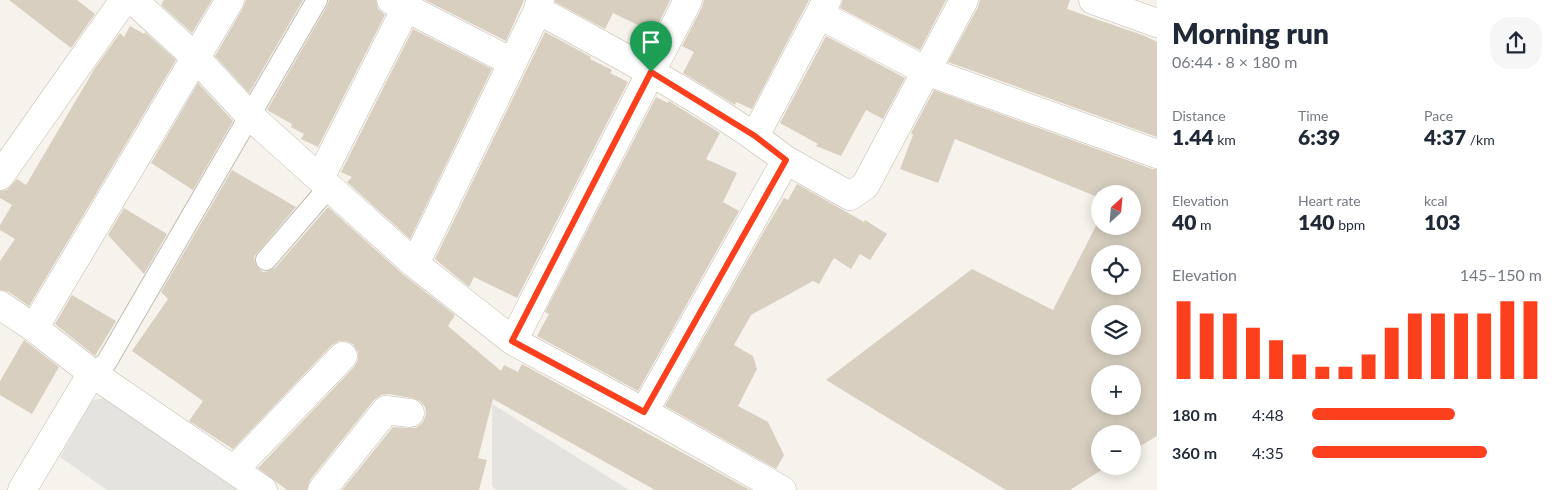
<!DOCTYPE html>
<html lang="en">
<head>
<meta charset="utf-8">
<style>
  body { margin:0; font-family:Lato,sans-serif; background:#f6f6f7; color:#1f2937; height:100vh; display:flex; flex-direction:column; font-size:19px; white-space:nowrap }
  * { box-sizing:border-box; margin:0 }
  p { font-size:16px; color:#747a83 }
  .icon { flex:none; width:28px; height:28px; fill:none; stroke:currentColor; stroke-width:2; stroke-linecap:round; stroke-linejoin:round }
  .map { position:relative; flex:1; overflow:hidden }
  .drawer { display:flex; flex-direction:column; background:#fff; width:400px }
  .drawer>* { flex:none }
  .needle { width:32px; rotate:26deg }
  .fabs { position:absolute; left:1091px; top:185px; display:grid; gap:10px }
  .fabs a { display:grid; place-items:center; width:50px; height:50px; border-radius:50%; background:#fff; box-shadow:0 2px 12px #0003; font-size:25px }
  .pin { position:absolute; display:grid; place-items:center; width:42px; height:42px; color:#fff; margin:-51px -21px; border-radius:50% 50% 50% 0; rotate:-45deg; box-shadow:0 0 5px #0007 }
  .pin .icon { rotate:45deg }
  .round { display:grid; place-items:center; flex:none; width:52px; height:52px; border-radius:20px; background:#f6f6f7 }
  .headline { display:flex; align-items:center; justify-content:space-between; height:85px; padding:0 15px }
  h1 { font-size:28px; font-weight:800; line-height:38px }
  .metrics { display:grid; grid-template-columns:repeat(3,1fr); gap:8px; height:85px; padding:5px 15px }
  .metrics div { display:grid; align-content:center }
  .metrics b { font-size:21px; font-weight:800 }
  .metrics small { font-size:14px; font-weight:400 }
  .metrics p { font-size:14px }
  .chart { height:140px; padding:10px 15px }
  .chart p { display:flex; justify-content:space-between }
  .chart svg { width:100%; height:90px; margin-top:5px; stroke:#fc3f1d; stroke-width:6 }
  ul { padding:0 15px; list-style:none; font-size:16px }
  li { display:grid; grid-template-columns:80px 60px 1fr; align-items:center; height:38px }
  li i { height:12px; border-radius:6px; background:#fc3f1d }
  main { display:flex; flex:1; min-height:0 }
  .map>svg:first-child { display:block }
</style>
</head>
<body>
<main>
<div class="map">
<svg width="1157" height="490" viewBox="0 0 1157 490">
  <rect width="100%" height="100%" fill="#f6f3ec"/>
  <!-- parking -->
  <path fill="#e5e3e0" d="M 113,397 L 247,490 L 107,490 L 60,457 L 92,400 Z
    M 492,404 L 629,490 L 496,490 L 492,486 Z"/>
  <!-- building -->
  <path fill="#d8cfc1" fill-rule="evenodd" d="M 9,0 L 77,0 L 95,14 L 71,48 Z
    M 164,0 L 212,0 L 192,33 L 161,5 Z
    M 246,0 L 303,0 L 249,93 L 215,56 L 243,8 Z
    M 329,0 L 376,0 L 378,9 L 385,15 L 318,147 L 301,139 L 304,134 L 291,127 L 292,124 L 267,110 L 327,6 Z
    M 425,0 L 524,0 L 506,41 Z
    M 555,0 L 670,0 L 654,33 L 613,13 L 605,29 L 555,2 Z
    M 704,0 L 809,0 L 752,109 L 736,102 L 735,105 L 683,73 L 694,52 L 682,46 L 702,7 Z
    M 843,0 L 946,0 L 920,50 L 840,8 Z
    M 980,0 L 1070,0 L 1067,9 L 1145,36 L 1157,42 L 1157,137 L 948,62 L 978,7 Z
    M 130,26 L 144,34 L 145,32 L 176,60 L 29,306 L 9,292 L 0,290 L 0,261 L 15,239 L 0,230 L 0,225 L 12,205 L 0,198 L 0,191 L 7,190 L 17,179 L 26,185 L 95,68 L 120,33 L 124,37 Z
    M 413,29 L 492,69 L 410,239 L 347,182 L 352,177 L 341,172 Z
    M 545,32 L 591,57 L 590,59 L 612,70 L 610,73 L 628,82 L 517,298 L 474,277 L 469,287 L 435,259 Z
    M 826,36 L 905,78 L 883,119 L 866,110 L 841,156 L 816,146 L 818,144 L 780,123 Z
    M 198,83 L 233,121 L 193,190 L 151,163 Z
    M 934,90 L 1152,169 L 1157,169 L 1157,436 L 1132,451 L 1132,434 L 1100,434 L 1100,466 L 1108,466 L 1070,490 L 1006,490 L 826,380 L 972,269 L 1053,310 L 1100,218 L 1100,226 L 1132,226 L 1132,194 L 1100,194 L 1100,198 L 955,139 L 938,183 L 900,169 L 913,135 L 911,133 ZM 1100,254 L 1132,254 L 1132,286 L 1100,286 ZM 1100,314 L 1132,314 L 1132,346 L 1100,346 ZM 1100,374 L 1132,374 L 1132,406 L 1100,406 Z
    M 656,97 L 668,103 L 669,101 L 720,133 L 706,159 L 737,173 L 723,202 L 739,211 L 638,391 L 537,336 L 549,314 L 545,312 Z
    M 232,170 L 296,207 L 257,253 L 254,257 L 255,263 L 259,269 L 263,272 L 269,271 L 275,268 L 328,207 L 405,276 L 455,315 L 448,326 L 501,371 L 504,365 L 518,372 L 522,364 L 750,490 L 655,490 L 493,399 L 478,458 L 487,460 L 479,490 L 342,490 L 393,427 L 408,428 L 416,428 L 423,422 L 426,414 L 425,407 L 420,401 L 412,398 L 388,394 L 381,395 L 374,400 L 310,480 L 307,490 L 287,490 L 258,468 L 354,367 L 358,360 L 358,352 L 353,344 L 346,341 L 339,341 L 332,345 L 233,449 L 189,421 L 203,401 L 132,351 L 168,299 L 161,292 Z
    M 797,184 L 864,222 L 865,220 L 887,234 L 870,260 L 860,254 L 851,269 L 834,258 L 819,284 L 813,281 L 751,315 L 734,345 L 753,356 L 757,369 L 738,406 L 768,422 L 784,455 L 776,469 L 665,406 L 767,226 L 784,198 L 788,200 Z
    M 124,208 L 167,234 L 144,274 L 108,235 Z
    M 72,295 L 116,321 L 95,356 L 55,324 Z
    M 24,340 L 59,367 L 32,414 L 0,395 L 0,381 Z"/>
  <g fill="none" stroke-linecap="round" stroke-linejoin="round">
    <!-- service casing -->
    <g stroke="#c2bbae" stroke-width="22">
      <path id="service" d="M 266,260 L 329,187
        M 92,373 L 106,363 L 317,0"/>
    </g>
    <!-- minor casing -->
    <g stroke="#c2bbae" stroke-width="29">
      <path id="minor" d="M 133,0 L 195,57 L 250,116 L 329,187 L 415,264 L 513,341 L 644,412 L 782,490
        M 391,0 L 512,62
        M 540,0 L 538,10 C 622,56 709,101 786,160
        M 1093,0 L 1157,23
        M 820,15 L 926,71 L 1157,154
        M 755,136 L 827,0
        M 0,176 L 124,0
        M 320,178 L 406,8
        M 415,264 L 538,10
        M 0,305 L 34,328 L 92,373 L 263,490
        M 34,328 L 230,0
        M 513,341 L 688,0
        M 644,412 L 786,160 L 850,196 L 865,186 L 964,0
        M 234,470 L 343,356
        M 22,490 L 92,373
        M 322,490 L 386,410 L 410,413"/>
    </g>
    <!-- service -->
    <use href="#service" stroke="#fff" stroke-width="20"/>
    <!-- minor -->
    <use href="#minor" stroke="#fff" stroke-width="28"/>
  </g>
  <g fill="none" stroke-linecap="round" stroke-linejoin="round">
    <!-- route casing -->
    <g stroke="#fff" stroke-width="10">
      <path id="route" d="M 651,72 L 755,136 L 786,160 L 644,412 L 512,341 Z"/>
    </g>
    <!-- route -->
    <use href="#route" stroke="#fc3f1d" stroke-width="6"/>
  </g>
</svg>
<div class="fabs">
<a><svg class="needle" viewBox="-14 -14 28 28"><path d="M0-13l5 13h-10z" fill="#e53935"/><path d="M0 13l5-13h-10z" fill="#747a83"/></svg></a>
<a><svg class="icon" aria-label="locate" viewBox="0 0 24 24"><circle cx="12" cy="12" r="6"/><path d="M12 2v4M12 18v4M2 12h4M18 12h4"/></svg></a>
<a><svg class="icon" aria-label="layers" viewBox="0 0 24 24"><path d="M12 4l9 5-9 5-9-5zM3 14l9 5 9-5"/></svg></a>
<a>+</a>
<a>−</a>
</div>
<div class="pin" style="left:651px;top:72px;background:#1e9e55"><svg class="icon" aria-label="arrive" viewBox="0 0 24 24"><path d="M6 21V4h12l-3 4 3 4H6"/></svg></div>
</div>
<section class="drawer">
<div class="headline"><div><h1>Morning run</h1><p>06:44 · 8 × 180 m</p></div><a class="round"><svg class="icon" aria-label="share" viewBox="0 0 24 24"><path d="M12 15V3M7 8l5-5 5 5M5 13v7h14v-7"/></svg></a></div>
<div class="metrics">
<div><p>Distance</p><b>1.44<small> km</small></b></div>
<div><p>Time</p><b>6:39</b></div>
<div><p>Pace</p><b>4:37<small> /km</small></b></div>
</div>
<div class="metrics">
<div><p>Elevation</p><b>40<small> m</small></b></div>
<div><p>Heart rate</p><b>140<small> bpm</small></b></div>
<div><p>kcal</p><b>103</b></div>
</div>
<div class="chart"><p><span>Elevation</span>145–150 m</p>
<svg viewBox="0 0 160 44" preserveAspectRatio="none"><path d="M5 44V6M15 44V12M25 44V12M35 44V19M45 44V25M55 44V32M65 44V38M75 44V38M85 44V32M95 44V19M105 44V12M115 44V12M125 44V12M135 44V12M145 44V6M155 44V6"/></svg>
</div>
<ul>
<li><b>180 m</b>4:48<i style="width:62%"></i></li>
<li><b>360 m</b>4:35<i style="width:76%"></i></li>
</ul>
</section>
</main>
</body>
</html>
